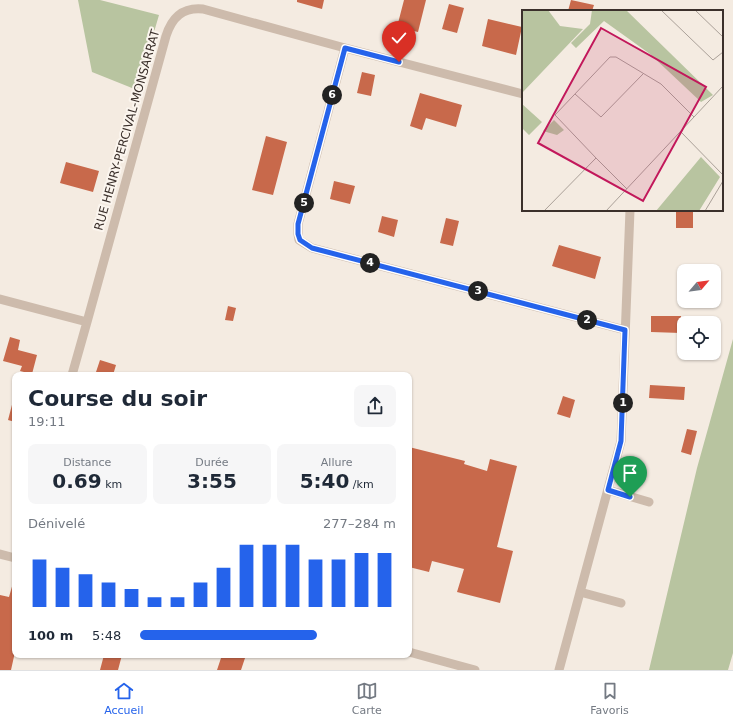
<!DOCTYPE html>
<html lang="fr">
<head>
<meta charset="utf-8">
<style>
  body { margin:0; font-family:"DejaVu Sans",sans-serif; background:#f6f6f7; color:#1f2937; height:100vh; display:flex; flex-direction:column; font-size:15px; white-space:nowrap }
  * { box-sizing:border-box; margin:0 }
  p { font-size:13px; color:#747a83 }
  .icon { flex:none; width:22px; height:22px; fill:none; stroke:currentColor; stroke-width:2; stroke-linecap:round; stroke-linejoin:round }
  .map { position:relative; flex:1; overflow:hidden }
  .side { position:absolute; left:12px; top:372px; width:400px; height:286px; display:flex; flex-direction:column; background:#fff; border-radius:8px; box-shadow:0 1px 3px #0004 }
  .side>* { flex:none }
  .needle { width:26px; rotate:61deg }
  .controls { position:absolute; left:677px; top:264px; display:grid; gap:8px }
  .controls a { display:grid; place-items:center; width:44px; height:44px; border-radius:8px; background:#fff; box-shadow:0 1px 3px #0004; font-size:20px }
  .pin { position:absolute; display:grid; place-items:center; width:34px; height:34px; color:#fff; margin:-41px -17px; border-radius:50% 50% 50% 0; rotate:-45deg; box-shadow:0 0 4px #0007 }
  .pin .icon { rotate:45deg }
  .km { position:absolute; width:20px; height:20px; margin:-10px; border-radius:50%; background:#222; color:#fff; font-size:11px; line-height:20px; text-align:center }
  .round { display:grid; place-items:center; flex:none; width:42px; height:42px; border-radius:8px; background:#f6f6f7 }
  .overview { display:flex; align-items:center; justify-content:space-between; height:68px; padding:0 16px }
  h1 { font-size:22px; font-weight:700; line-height:30px }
  .metrics { display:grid; grid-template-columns:repeat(3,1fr); gap:6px; height:68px; padding:4px 16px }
  .metrics div { display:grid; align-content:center; border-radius:8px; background:#f6f6f7; text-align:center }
  .metrics b { font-size:20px; font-weight:700 }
  .metrics small { font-size:11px; font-weight:400 }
  .metrics p { font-size:11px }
  .chart { height:112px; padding:8px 16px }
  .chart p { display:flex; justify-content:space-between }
  .chart svg { width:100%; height:72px; margin-top:4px; stroke:#2563eb; stroke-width:6 }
  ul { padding:0 16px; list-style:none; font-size:13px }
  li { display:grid; grid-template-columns:64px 48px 1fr; align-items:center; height:30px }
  li i { height:10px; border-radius:5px; background:#2563eb }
  .tabs { display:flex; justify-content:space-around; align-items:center; height:56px; border-top:1px solid #e0e1e3; background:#fff; font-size:11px; color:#747a83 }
  .tabs a { display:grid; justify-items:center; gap:2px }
  .tabs .current { color:#2563eb }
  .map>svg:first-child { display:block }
</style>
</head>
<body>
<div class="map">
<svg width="733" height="670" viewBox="0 0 733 670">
  <rect width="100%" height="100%" fill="#f4ebe1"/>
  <!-- green -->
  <path fill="#b8c4a0" d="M 78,0 L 100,0 L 159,15 L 137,90 L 92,72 Z
    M 733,339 L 733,653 L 728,670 L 649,670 L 697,468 Z"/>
  <!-- building -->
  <path fill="#c8694b" d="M 297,0 L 324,0 L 322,9 L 297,2 Z
    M 404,0 L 426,0 L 418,32 L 397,27 Z
    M 571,0 L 594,5 L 592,11 L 568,11 Z
    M 449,4 L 464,8 L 457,33 L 442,29 Z
    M 488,19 L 522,27 L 516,55 L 482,46 Z
    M 362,72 L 375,75 L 371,96 L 357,93 Z
    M 420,93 L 462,105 L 456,127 L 426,118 L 422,130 L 410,126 Z
    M 266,136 L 287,142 L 273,195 L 252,190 Z
    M 66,162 L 99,171 L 93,192 L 60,183 Z
    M 334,181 L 355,186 L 350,204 L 330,199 Z
    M 676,210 L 693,210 L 693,228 L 676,228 Z
    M 382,216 L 398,220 L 394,237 L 378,232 Z
    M 446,218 L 459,221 L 453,246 L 440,243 Z
    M 559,245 L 601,257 L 595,279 L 552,266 Z
    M 228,306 L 236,308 L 233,321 L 225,320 Z
    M 651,316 L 681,316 L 681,333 L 651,332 Z
    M 10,337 L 20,340 L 18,350 L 37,355 L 32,374 L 20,371 L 22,366 L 3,361 Z
    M 100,360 L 116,365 L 113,375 L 95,375 Z
    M 650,385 L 685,387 L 684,400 L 649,398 Z
    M 563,396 L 575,400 L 570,418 L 557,414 Z
    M 13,401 L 15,401 L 15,422 L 8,420 Z
    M 687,429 L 697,431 L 691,455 L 681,452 Z
    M 409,447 L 465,461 L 464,464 L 487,471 L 490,459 L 517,466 L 497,547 L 513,551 L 500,603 L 457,592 L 464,569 L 432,561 L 429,572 L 409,567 Z
    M 13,583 L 15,583 L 15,652 L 11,670 L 0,670 L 0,595 L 9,597 Z
    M 104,655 L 122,655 L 118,670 L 100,670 Z
    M 222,655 L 246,655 L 241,670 L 217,670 Z"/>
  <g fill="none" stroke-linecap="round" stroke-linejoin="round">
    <!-- minor -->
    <path stroke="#cdbbac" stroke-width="9" d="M 345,48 L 298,224 L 298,234 L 299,240 L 312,248 L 625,330
      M 0,299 L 87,322 L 72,375
      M 87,322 L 166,36 C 172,17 183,7 203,9 L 345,48 L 523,94
      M 608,490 L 649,502
      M 0,554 L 15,558
      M 580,592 L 621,603
      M 409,652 L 475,670
      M 559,670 L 621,441 L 630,210"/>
  </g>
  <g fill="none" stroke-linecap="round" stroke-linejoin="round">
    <!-- route casing -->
    <g stroke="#fff" stroke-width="8">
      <path id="route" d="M 399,62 L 345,48 L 298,224 L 298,234 L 300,240 L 312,248 L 625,330 L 621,441 L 608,490 L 630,497"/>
    </g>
    <!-- route -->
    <use href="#route" stroke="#2563eb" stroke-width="5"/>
  </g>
  <g text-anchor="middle" stroke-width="4" stroke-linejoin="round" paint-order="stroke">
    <!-- street labels -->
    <g font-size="12" fill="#3b302b" stroke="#fbf5ee">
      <text transform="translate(127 130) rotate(-74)" y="4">RUE HENRY-PERCIVAL-MONSARRAT</text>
    </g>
  </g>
  <!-- overview -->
  <g transform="translate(522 10)">
    <rect width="201" height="201" fill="#f4ebe1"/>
    <path d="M 0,0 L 26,0 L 38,16 L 61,19 L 0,83 ZM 70,0 L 104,0 L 191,85 L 179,92 L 128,44 L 82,11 L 54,38 L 49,33 L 68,14 ZM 0,94 L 20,112 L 7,125 L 0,118 ZM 32,110 L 42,120 L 35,125 L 21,121 ZM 179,147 L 198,167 L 177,201 L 134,201 Z" fill="#b8c4a0"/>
    <path fill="none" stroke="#aaa098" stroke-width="1" d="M 139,0 L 191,50 L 201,42M 173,0 L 201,27M 53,84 L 79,107 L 121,64M 158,121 L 201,165M 74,148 L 33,105 L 88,47 L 94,47 L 139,74 L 172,107M 22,201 L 74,148 L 105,179M 84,201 L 201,76M 183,201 L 201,171"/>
    <path fill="#c2185b" fill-opacity="0.15" stroke="#c2185b" stroke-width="2" d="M 79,18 L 184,77 L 121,191 L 16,133 Z"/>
    <rect width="201" height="201" fill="none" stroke="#3b302b" stroke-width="2"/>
  </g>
</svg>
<div class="controls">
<a><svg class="needle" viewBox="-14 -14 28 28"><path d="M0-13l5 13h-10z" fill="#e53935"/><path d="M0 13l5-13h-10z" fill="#747a83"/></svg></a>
<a><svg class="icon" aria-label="locate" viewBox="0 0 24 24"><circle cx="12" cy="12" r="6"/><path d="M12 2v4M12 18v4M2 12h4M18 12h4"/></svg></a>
</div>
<div class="pin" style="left:630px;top:497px;background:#1e9e55"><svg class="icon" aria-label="arrive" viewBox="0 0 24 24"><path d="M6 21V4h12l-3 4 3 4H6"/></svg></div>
<div class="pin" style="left:399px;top:62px;background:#d93025"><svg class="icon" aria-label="check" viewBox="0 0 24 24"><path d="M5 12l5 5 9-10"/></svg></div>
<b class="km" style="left:623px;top:403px">1</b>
<b class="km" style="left:587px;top:320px">2</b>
<b class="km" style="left:478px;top:291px">3</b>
<b class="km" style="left:370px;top:263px">4</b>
<b class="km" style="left:304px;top:203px">5</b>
<b class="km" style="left:332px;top:95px">6</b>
<section class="side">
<div class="overview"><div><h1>Course du soir</h1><p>19:11</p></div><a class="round"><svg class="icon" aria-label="share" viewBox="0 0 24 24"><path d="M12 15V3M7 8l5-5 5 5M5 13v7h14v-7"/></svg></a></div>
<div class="metrics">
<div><p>Distance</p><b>0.69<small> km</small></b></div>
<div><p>Durée</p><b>3:55</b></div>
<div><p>Allure</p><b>5:40<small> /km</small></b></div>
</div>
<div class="chart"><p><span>Dénivelé</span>277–284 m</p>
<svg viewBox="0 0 160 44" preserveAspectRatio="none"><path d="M5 44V15M15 44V20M25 44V24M35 44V29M45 44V33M55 44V38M65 44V38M75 44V29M85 44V20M95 44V6M105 44V6M115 44V6M125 44V15M135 44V15M145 44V11M155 44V11"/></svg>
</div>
<ul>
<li><b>100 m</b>5:48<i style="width:69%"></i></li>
</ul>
</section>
</div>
<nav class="tabs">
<a class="current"><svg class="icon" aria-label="home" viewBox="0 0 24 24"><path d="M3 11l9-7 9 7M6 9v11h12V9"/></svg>Accueil</a>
<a><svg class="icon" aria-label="map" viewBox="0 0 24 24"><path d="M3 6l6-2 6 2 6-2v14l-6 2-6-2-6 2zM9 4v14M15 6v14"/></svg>Carte</a>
<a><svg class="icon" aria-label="saved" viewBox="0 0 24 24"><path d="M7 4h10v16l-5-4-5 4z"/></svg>Favoris</a>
</nav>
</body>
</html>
